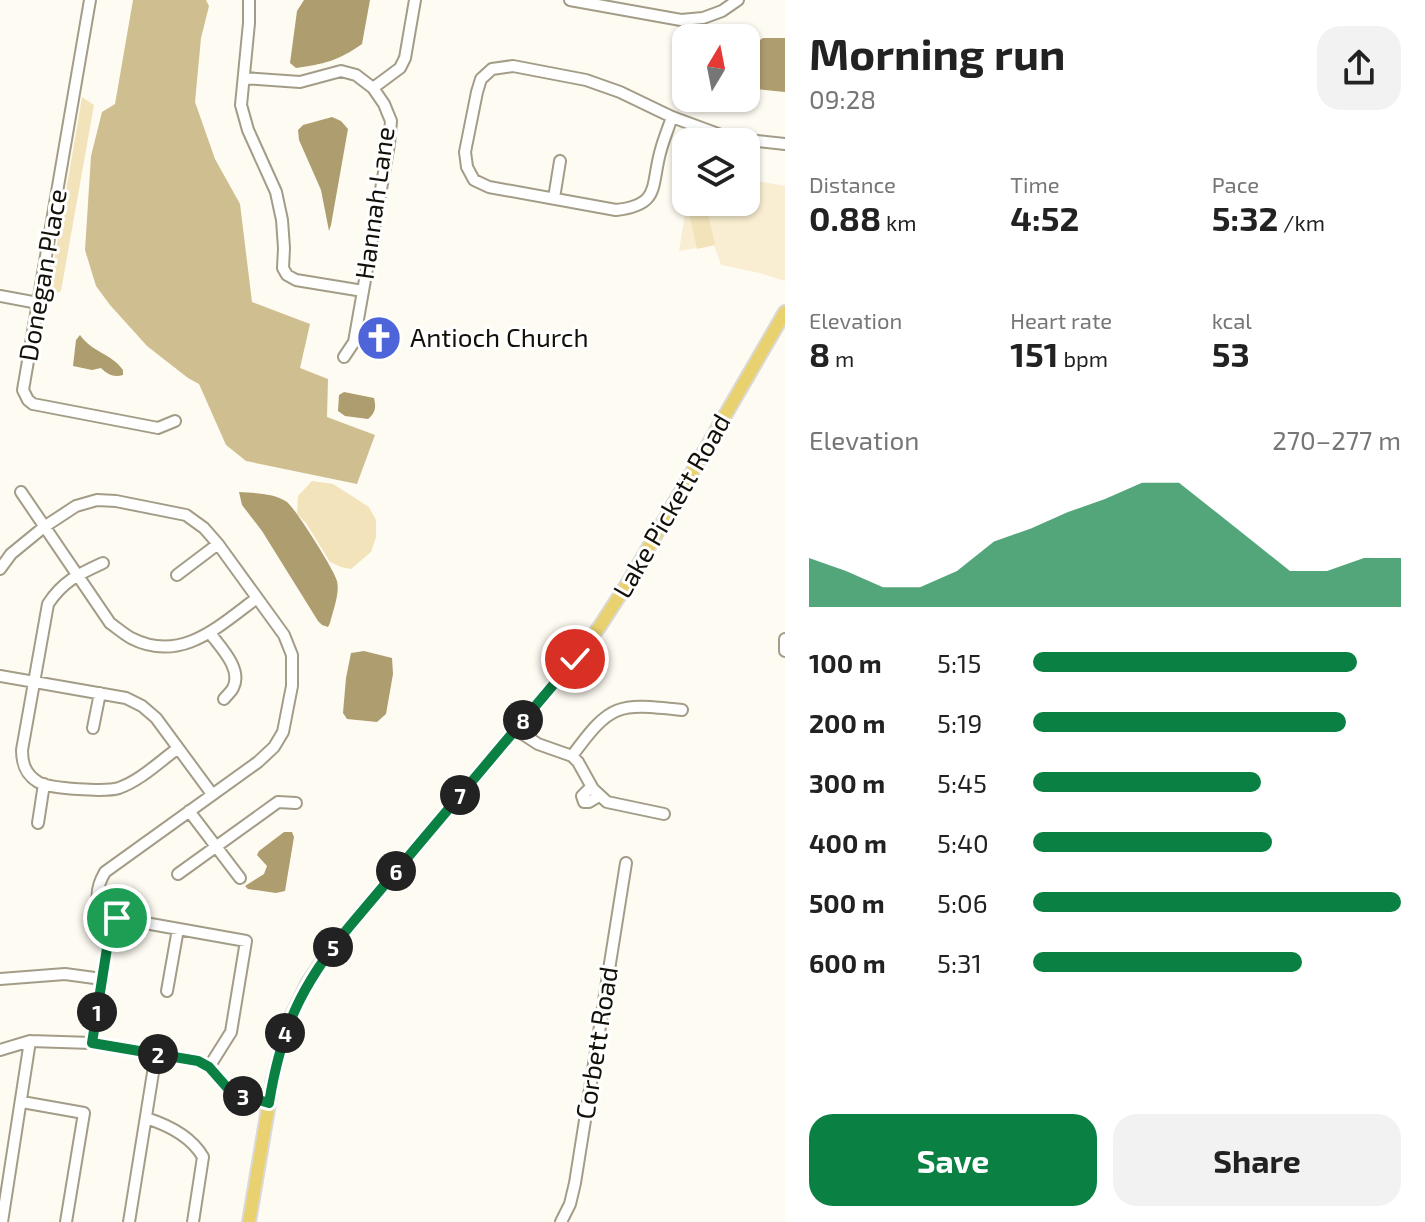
<!DOCTYPE html>
<html lang="en">
<head>
<meta charset="utf-8">
<style>
  body { margin:0; font-family:"Exo 2",sans-serif; background:#f2f2f2; color:#222; height:100vh; display:flex; flex-direction:column; font-size:30px; white-space:nowrap }
  * { box-sizing:border-box; margin:0 }
  p { font-size:26px; color:#767676 }
  .icon { flex:none; width:44px; height:44px; fill:none; stroke:currentColor; stroke-width:2; stroke-linecap:round; stroke-linejoin:round }
  .map { position:relative; flex:1; overflow:hidden }
  .details { display:flex; flex-direction:column; background:#fff; width:640px }
  .details>* { flex:none }
  .needle { width:52px; rotate:10deg }
  .tools { position:absolute; left:672px; top:24px; display:grid; gap:16px }
  .tools a { display:grid; place-items:center; width:88px; height:88px; border-radius:16px; background:#fff; box-shadow:0 2px 6px #0004; font-size:40px }
  .pin { position:absolute; display:grid; place-items:center; width:68px; height:68px; color:#fff; margin:-34px; border:4px solid #fff; border-radius:50%; box-shadow:0 2px 8px #0007 }
  .km { position:absolute; width:40px; height:40px; margin:-20px; border-radius:50%; background:#222; color:#fff; font-size:22px; line-height:40px; text-align:center }
  .round { display:grid; place-items:center; flex:none; width:84px; height:84px; border-radius:24px; background:#f2f2f2 }
  .head { display:flex; align-items:center; justify-content:space-between; height:136px; padding:0 24px }
  h1 { font-size:44px; font-weight:700; line-height:60px }
  .metrics { display:grid; grid-template-columns:repeat(3,1fr); gap:12px; height:136px; padding:8px 24px }
  .metrics div { display:grid; align-content:center }
  .metrics b { font-size:34px; font-weight:700 }
  .metrics small { font-size:22px; font-weight:400 }
  .metrics p { font-size:22px }
  .chart { height:224px; padding:16px 24px }
  .chart p { display:flex; justify-content:space-between }
  .chart svg { width:100%; height:144px; margin-top:8px; fill:#0b8043; opacity:.7 }
  .action { display:flex; gap:16px; margin-top:auto; padding:16px 24px }
  .action a { flex:1; height:92px; border-radius:24px; background:#0b8043; color:#fff; font-size:32px; font-weight:700; line-height:92px; text-align:center }
  .action a+a { background:#f2f2f2; color:#222 }
  ul { padding:0 24px; list-style:none; font-size:26px }
  li { display:grid; grid-template-columns:128px 96px 1fr; align-items:center; height:60px }
  li i { height:20px; border-radius:10px; background:#0b8043 }
  main { display:flex; flex:1; min-height:0 }
  .map>svg:first-child { display:block }
</style>
</head>
<body>
<main>
<div class="map">
<svg width="785" height="1222" viewBox="0 0 785 1222">
  <rect width="100%" height="100%" fill="#fefbf2"/>
  <!-- built -->
  <path fill="#f9eed1" d="M 746,179 L 785,186 L 785,281 L 760,273 L 721,265 L 714,245 L 679,251 L 687,202 L 746,202 Z"/>
  <!-- green -->
  <path fill="#f2e3ba" d="M 82,97 L 94,105 L 61,291 L 48,297 Z
    M 707,209 L 715,245 L 697,249 L 689,213 Z
    M 312,481 L 333,484 L 369,507 L 376,520 L 376,537 L 371,552 L 351,569 L 341,567 L 330,562 L 306,523 L 297,514 L 298,496 Z"/>
  <!-- forest -->
  <path fill="#cfbf90" d="M 133,0 L 206,0 L 209,6 L 201,38 L 195,102 L 215,159 L 240,204 L 252,302 L 310,324 L 300,368 L 328,379 L 327,417 L 375,435 L 357,484 L 246,461 L 226,445 L 199,384 L 188,378 L 147,346 L 110,305 L 96,286 L 85,250 L 91,156 L 102,112 L 115,104 Z"/>
  <!-- water -->
  <path fill="#ad9d6f" d="M 304,0 L 370,0 L 362,44 C 338,61 324,64 296,68 L 290,63 L 297,11 Z
    M 763,38 L 785,38 L 785,92 L 746,88 L 746,49 Z
    M 332,117 L 341,121 L 348,129 L 331,225 L 329,231 L 321,190 L 299,140 L 298,130 L 303,125 Z
    M 80,335 C 93,353 111,353 123,370 L 123,375 C 114,378 107,374 101,368 L 92,370 L 73,366 L 76,340 Z
    M 344,392 L 374,398 C 376,407 376,412 368,419 L 345,416 L 338,411 L 339,395 Z
    M 239,492 C 254,493 275,493 287,502 C 295,508 335,571 337,581 C 340,593 333,611 330,623 L 328,627 L 322,625 L 318,621 L 262,531 L 242,505 Z
    M 364,651 L 392,658 L 393,674 L 386,714 L 377,722 L 347,719 L 343,713 L 346,678 L 351,653 Z
    M 284,832 L 292,832 L 294,837 L 285,891 L 276,893 L 248,889 L 245,886 L 264,874 L 267,866 L 257,855 L 259,851 Z"/>
  <g fill="none" stroke-linecap="round" stroke-linejoin="round">
    <!-- minor casing -->
    <g stroke="#a39c87" stroke-width="14">
      <path id="minor" d="M 90,0 L 23,390 L 28,400 L 33,404 L 158,428 L 175,421
        M 249,0 L 249,23 L 241,105 L 248,130 L 276,192 L 282,220 L 284,248 L 283,268 L 287,275 L 296,280 L 363,291
        M 570,0 L 681,20 L 703,18 L 722,11 L 738,0
        M 244,78 L 300,82 L 341,71 L 356,75 L 373,88 L 384,104 L 391,121 L 389,144 L 354,342 L 344,357
        M 373,88 L 400,68 L 405,58 L 415,0
        M 672,117 C 668,129 663,141 660,153 C 651,187 660,205 616,210 L 489,187 L 474,180 L 467,167 L 465,152 L 477,92 L 481,79 L 492,69 L 513,66 L 586,80 L 620,92 L 672,117 L 729,138 L 785,144
        M 554,198 L 560,161
        M 0,296 L 38,303
        M 21,492 L 110,623 C 117,628 124,634 131,638 C 181,664 219,626 257,598
        M 103,563 C 79,574 63,581 48,604 L 22,750 C 22,763 25,774 38,782 C 50,789 106,792 119,788 C 141,780 159,762 177,749
        M 0,569 L 11,554 L 44,527 L 76,506 L 97,500 L 116,501 L 186,515 L 204,528 L 218,544 L 284,635 L 292,655 L 292,686 L 283,732 L 274,747 L 258,762 L 105,872 C 94,891 94,907 111,923 L 92,1043
        M 177,575 L 218,544
        M 210,633 C 220,647 243,669 233,688 C 231,692 227,695 224,699
        M 785,639 L 785,651
        M 0,676 L 126,698 L 142,706 L 156,718 L 212,794
        M 93,728 L 100,693
        M 515,729 L 538,744 L 572,756 L 578,762 L 593,789 L 607,802 L 664,814
        M 572,756 C 611,703 617,703 682,710
        M 591,787 L 582,796 L 584,802 L 589,802 L 599,796
        M 189,811 L 240,878
        M 38,823 L 44,784
        M 178,874 L 278,802 L 296,803
        M 111,923 L 117,918 L 246,941 L 231,1032 L 209,1067
        M 0,979 L 65,974 L 102,979
        M 167,991 L 178,929
        M 0,1050 L 30,1041 L 92,1043 L 198,1061 L 209,1067 L 231,1092 L 269,1103
        M 22,1102 L 84,1113 L 66,1222
        M 146,1118 C 168,1125 191,1136 203,1157 L 193,1222
        M 2,1222 L 30,1041
        M 129,1222 L 156,1054
        M 561,1222 L 570,1204 L 575,1183 L 626,863"/>
    </g>
    <!-- major casing -->
    <g stroke="#d9d9d8" stroke-width="16">
      <path id="major" d="M 249,1222 L 273,1079 L 283,1040 L 291,1017 L 307,984 L 329,951 L 349,927 L 575,659 L 600,626 L 629,581 L 785,312"/>
    </g>
    <!-- minor -->
    <use href="#minor" stroke="#fff" stroke-width="10"/>
    <!-- major -->
    <use href="#major" stroke="#ead16f" stroke-width="12"/>
  </g>
  <g fill="none" stroke-linecap="round" stroke-linejoin="round">
    <!-- route casing -->
    <g stroke="#fff" stroke-width="16">
      <path id="route" d="M 117,918 L 111,923 L 92,1043 L 198,1061 L 209,1067 L 231,1092 L 269,1103 C 281,1029 301,985 349,927 L 575,659"/>
    </g>
    <!-- route -->
    <use href="#route" stroke="#0b8043" stroke-width="10"/>
  </g>
  <!-- icons -->
  <defs>
    <g id="church-disc" transform="scale(2.3)"><circle r="9.5" fill="#4e65da" stroke="#fff"/><path d="M-1.2-6h2.4v3.5h3.3v2.4h-3.3V6h-2.4V-.1h-3.3v-2.4h3.3Z" fill="#fff"/></g>
  </defs>
  <g fill-rule="evenodd">
    <use href="#church-disc" x="379" y="338"/>
  </g>
  <g text-anchor="middle" stroke-width="6" stroke-linejoin="round" paint-order="stroke">
    <!-- street labels -->
    <g font-size="26" fill="#131009" stroke="#fff">
      <text transform="translate(375 203) rotate(-82)" y="9">Hannah Lane</text>
      <text transform="translate(43 275) rotate(-80)" y="9">Donegan Place</text>
      <text transform="translate(672 506) rotate(-60)" y="9">Lake Pickett Road</text>
      <text transform="translate(597 1043) rotate(-81)" y="9">Corbett Road</text>
    </g>
    <!-- poi labels -->
    <g font-size="26" fill="#131009" stroke="#fff" text-anchor="start">
      <text x="410" y="347">Antioch Church</text>
    </g>
  </g>
</svg>
<div class="tools">
<a><svg class="needle" viewBox="-14 -14 28 28"><path d="M0-13l5 13h-10z" fill="#e53935"/><path d="M0 13l5-13h-10z" fill="#767676"/></svg></a>
<a><svg class="icon" aria-label="layers" viewBox="0 0 24 24"><path d="M12 4l9 5-9 5-9-5zM3 14l9 5 9-5"/></svg></a>
</div>
<div class="pin" style="left:117px;top:918px;background:#1e9e55"><svg class="icon" aria-label="arrive" viewBox="0 0 24 24"><path d="M6 21V4h12l-3 4 3 4H6"/></svg></div>
<div class="pin" style="left:575px;top:659px;background:#d93025"><svg class="icon" aria-label="check" viewBox="0 0 24 24"><path d="M5 12l5 5 9-10"/></svg></div>
<b class="km" style="left:97px;top:1012px">1</b>
<b class="km" style="left:158px;top:1054px">2</b>
<b class="km" style="left:243px;top:1096px">3</b>
<b class="km" style="left:285px;top:1033px">4</b>
<b class="km" style="left:333px;top:947px">5</b>
<b class="km" style="left:396px;top:871px">6</b>
<b class="km" style="left:460px;top:795px">7</b>
<b class="km" style="left:523px;top:720px">8</b>
</div>
<section class="details">
<div class="head"><div><h1>Morning run</h1><p>09:28</p></div><a class="round"><svg class="icon" aria-label="share" viewBox="0 0 24 24"><path d="M12 15V3M7 8l5-5 5 5M5 13v7h14v-7"/></svg></a></div>
<div class="metrics">
<div><p>Distance</p><b>0.88<small> km</small></b></div>
<div><p>Time</p><b>4:52</b></div>
<div><p>Pace</p><b>5:32<small> /km</small></b></div>
</div>
<div class="metrics">
<div><p>Elevation</p><b>8<small> m</small></b></div>
<div><p>Heart rate</p><b>151<small> bpm</small></b></div>
<div><p>kcal</p><b>53</b></div>
</div>
<div class="chart"><p><span>Elevation</span>270–277 m</p>
<svg viewBox="0 0 160 44" preserveAspectRatio="none"><path d="M0 44V29L10 33L20 38L30 38L40 33L50 24L60 20L70 15L80 11L90 6L100 6L110 15L120 24L130 33L140 33L150 29L160 29V44z"/></svg>
</div>
<ul>
<li><b>100 m</b>5:15<i style="width:88%"></i></li>
<li><b>200 m</b>5:19<i style="width:85%"></i></li>
<li><b>300 m</b>5:45<i style="width:62%"></i></li>
<li><b>400 m</b>5:40<i style="width:65%"></i></li>
<li><b>500 m</b>5:06<i style="width:100%"></i></li>
<li><b>600 m</b>5:31<i style="width:73%"></i></li>
</ul>
<div class="action"><a>Save</a><a>Share</a></div>
</section>
</main>
</body>
</html>
